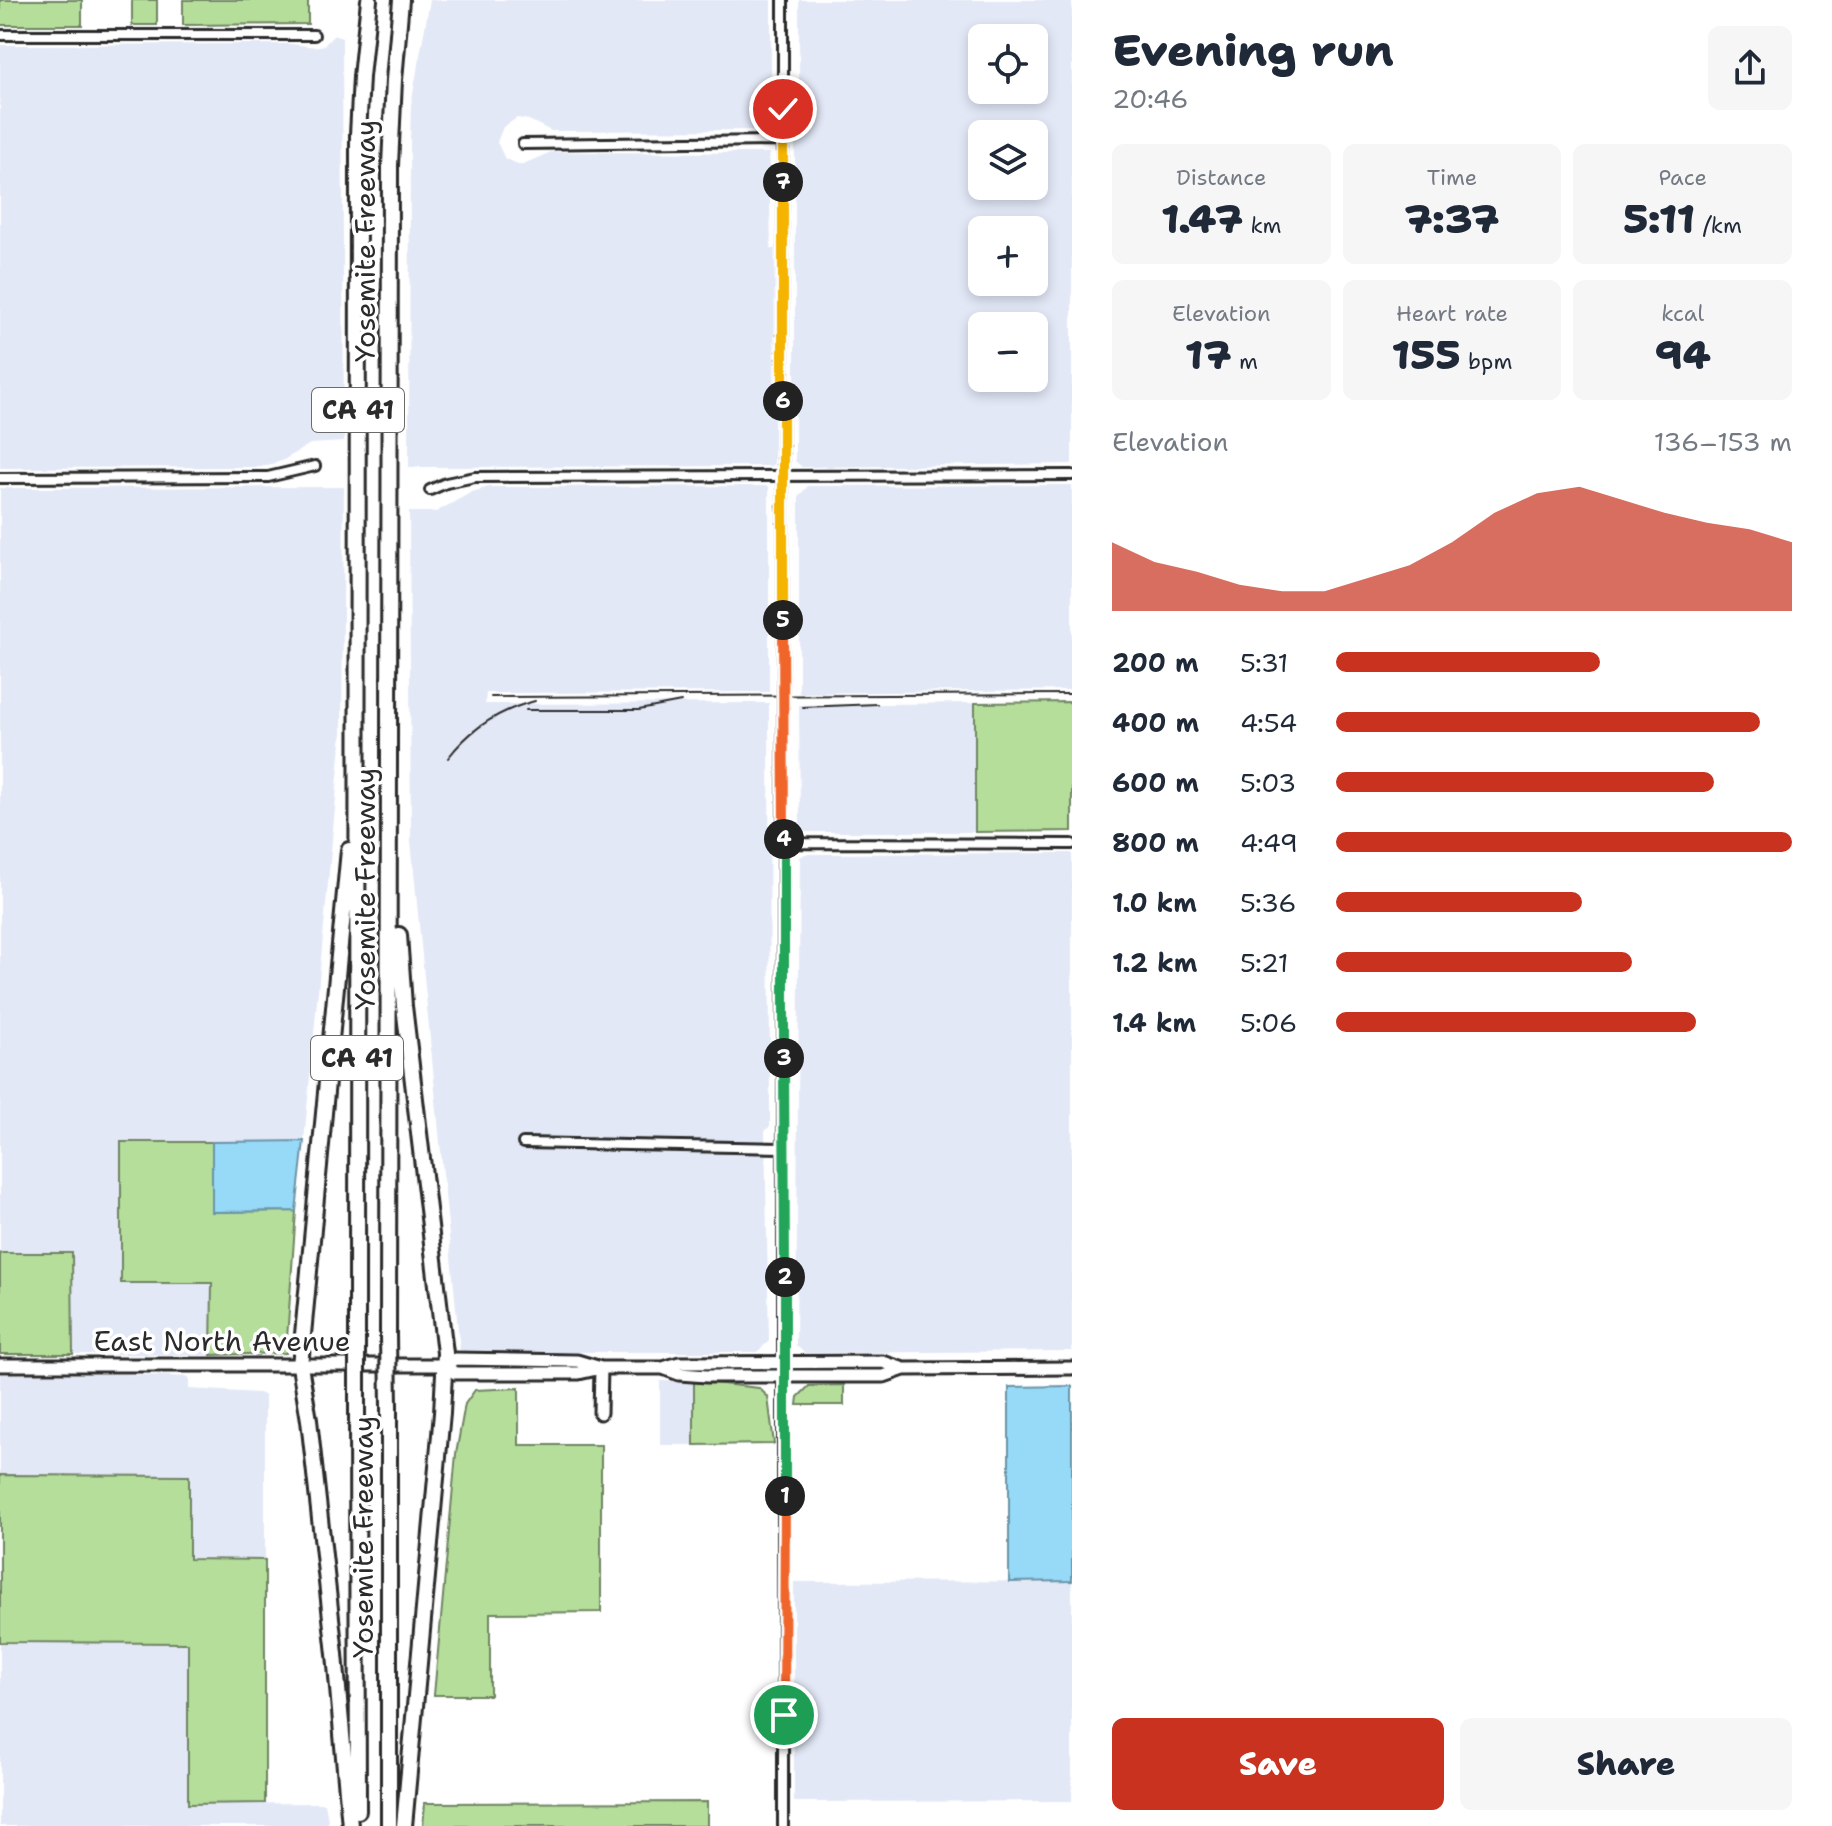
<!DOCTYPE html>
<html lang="en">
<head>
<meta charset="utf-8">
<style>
  body { margin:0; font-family:"Shantell Sans",sans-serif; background:#f6f6f7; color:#1f2937; height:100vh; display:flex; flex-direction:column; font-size:30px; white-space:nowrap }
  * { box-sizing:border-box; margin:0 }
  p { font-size:26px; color:#747a83 }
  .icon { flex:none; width:44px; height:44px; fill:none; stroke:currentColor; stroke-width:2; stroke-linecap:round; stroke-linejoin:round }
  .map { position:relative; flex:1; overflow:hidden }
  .panel { display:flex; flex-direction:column; background:#fff; width:760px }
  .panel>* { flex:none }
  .buttons { position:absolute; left:968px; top:24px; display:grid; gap:16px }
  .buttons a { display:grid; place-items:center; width:80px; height:80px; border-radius:12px; background:#fff; box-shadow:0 4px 12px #0003; font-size:40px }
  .pin { position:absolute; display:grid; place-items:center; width:68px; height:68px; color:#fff; margin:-34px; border:4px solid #fff; border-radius:50%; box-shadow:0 2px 8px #0007 }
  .km { position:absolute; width:40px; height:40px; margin:-20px; border-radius:50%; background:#222; color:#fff; font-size:22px; line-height:40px; text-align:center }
  .round { display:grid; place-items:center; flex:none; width:84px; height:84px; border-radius:12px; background:#f6f6f7 }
  .overview { display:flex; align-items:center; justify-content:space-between; height:136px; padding:0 40px }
  h1 { font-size:44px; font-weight:800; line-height:60px }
  .figures { display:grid; grid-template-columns:repeat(3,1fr); gap:12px; height:136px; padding:8px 40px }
  .figures div { display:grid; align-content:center; border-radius:12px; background:#f6f6f7; text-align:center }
  .figures b { font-size:40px; font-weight:800 }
  .figures small { font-size:22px; font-weight:400 }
  .figures p { font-size:22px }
  .chart { height:224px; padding:16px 40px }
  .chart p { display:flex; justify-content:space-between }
  .chart svg { width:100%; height:144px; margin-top:8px; fill:#c8321e; opacity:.7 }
  .primary-button { display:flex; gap:16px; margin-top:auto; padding:16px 40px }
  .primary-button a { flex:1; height:92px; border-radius:12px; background:#c8321e; color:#fff; font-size:32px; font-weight:800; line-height:92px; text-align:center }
  .primary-button a+a { background:#f6f6f7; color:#1f2937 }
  ul { padding:0 40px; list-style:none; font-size:26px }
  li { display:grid; grid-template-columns:128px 96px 1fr; align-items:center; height:60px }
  li i { height:20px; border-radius:10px; background:#c8321e }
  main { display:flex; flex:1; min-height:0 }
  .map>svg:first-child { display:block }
</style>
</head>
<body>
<main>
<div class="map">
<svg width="1072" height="1826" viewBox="0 0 1072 1826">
  <rect width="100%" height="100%" fill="#fff"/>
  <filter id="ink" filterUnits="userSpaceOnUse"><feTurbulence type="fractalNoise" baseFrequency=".0125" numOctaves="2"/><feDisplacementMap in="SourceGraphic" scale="16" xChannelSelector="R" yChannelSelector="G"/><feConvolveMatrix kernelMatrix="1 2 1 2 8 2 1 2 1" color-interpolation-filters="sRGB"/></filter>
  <g filter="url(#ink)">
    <!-- built -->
    <path fill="#e3e8f7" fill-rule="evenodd" d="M 430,0 L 771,0 L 771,124 L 765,130 L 551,131 L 529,120 L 517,118 L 503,127 L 497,142 L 505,159 L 521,165 L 551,152 L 769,153 L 771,249 L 775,249 L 774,463 L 771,466 L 409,467 L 410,141 L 411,104 Z
      M 799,0 L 1072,0 L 1072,464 L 802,467 L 795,461 L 795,141 L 799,140 ZM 982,38 L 1034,38 L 1034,90 L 982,90 ZM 982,134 L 1034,134 L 1034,186 L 982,186 ZM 982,230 L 1034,230 L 1034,282 L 982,282 ZM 1034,326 L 1034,378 L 982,378 L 982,326 Z
      M 334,35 L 342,38 L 344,442 L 310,444 L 282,461 L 260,467 L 0,468 L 0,45 L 291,44 L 316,47 L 324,45 Z
      M 1072,485 L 1072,690 L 799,693 L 799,496 L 808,486 Z
      M 769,486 L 769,692 L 486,693 L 485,704 L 769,703 L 770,1126 L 765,1131 L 769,1341 L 757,1352 L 467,1352 L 460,1350 L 411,841 L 409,512 L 436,512 L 472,492 L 489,487 Z
      M 344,487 L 342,733 L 304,1141 L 122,1142 L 212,1283 L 211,1355 L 73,1354 L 72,1253 L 0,1253 L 0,488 Z
      M 975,703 L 975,832 L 805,832 L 800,829 L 799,705 Z
      M 1072,853 L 1072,1351 L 804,1353 L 796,1345 L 800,857 L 805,854 Z
      M 0,1374 L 123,1374 L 189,1377 L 189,1389 L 259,1393 L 265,1396 L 265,1560 L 189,1560 L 189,1477 L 0,1475 Z
      M 660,1381 L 694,1381 L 694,1445 L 660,1445 Z
      M 1072,1581 L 1072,1801 L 794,1802 L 794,1582 Z
      M 0,1642 L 189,1643 L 188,1804 L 325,1803 L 329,1826 L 0,1826 Z"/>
    <!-- green -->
    <path fill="#b5de9b" stroke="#708463" stroke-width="2" d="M 0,0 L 82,0 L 82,25 L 0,25 Z
      M 132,0 L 157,0 L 157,25 L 132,25 Z
      M 183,0 L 308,0 L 308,24 L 183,25 Z
      M 1072,702 L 1072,831 L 975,832 L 975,703 Z
      M 121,1142 L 212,1142 L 212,1212 L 296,1211 L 286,1353 L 211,1355 L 212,1283 L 121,1283 Z
      M 0,1253 L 72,1253 L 73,1354 L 0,1354 Z
      M 694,1381 L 759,1388 L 768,1397 L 774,1444 L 694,1445 Z
      M 844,1385 L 844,1405 L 797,1405 L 798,1397 L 809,1386 Z
      M 519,1388 L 519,1445 L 601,1445 L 601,1612 L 490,1613 L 490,1695 L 434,1695 L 456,1454 L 465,1404 L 475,1390 Z
      M 0,1475 L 189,1476 L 189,1559 L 265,1560 L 265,1803 L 188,1804 L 188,1643 L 0,1642 Z
      M 707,1802 L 707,1826 L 423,1826 L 425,1803 Z"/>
    <!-- water -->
    <path fill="#96daf8" stroke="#6b94a6" stroke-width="2" d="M 304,1141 L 296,1211 L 212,1212 L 212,1142 Z
      M 1072,1386 L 1072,1581 L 1009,1582 L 1009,1387 Z"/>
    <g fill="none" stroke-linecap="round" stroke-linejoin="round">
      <!-- street casing -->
      <g stroke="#2b2b2b" stroke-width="14">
        <path id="street" d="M 0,35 L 314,35
          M 523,144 L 783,141
          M 0,478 L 268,477 L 315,466
          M 430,490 L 446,483 L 475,477 L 1072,475
          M 784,843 L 1072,844
          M 523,1143 L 784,1148
          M 783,1826 L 783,0"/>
      </g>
      <!-- secondary casing -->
      <g stroke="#2b2b2b" stroke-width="17">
        <path id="secondary" d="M 0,1365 L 445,1365 L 455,1359 L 577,1361 L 601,1368 L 600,1413
          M 445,1365 L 455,1373 L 579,1373 L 601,1368 L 663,1368 L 679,1363 L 883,1362 L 904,1369 L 1072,1368
          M 663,1368 L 679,1374 L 707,1376 L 884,1376 L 904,1369"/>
      </g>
      <!-- highway casing -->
      <g stroke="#2b2b2b" stroke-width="20">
        <path id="highway" d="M 349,850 L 300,1366 L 309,1420 L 335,1654 L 350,1826
          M 399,935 L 404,1006 L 445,1353 L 442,1413 L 404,1826
          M 357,1334 L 358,135 L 361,77 L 369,0
          M 388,1335 L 390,165 L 394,80 L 401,0
          M 357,1407 L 358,1811
          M 389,1407 L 389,1826"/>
      </g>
      <!-- street -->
      <use href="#street" stroke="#fff" stroke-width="8"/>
      <!-- secondary -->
      <use href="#secondary" stroke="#fff" stroke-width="11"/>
      <!-- highway -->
      <use href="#highway" stroke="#fff" stroke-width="14"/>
      <!-- rail -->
      <path stroke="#2b2b2b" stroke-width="2" d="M 491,697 L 1072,694
        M 803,707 L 877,704
        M 526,710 L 639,710 L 681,702
        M 448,758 C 470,729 500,710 535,701"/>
      <!-- highway-bridge casing -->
      <g stroke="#2b2b2b" stroke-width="20" stroke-linecap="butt">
        <path id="highway-bridge" d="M 388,1335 L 389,1407
          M 357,1407 L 357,1334"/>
      </g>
      <!-- highway-bridge -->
      <use href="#highway-bridge" stroke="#fff" stroke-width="14"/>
    </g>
  </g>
  <g fill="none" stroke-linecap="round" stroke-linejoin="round" filter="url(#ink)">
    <!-- split-1 casing -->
    <g stroke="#fff" stroke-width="16">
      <path id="split-1" d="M 784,1715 L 785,1496"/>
    </g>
    <!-- split-2 casing -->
    <g stroke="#fff" stroke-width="16">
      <path id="split-2" d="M 785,1496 L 785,1277"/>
    </g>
    <!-- split-3 casing -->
    <g stroke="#fff" stroke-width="16">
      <path id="split-3" d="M 784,1058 L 785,1277"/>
    </g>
    <!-- split-4 casing -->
    <g stroke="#fff" stroke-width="16">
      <path id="split-4" d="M 784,839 L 784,1058"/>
    </g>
    <!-- split-5 casing -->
    <g stroke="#fff" stroke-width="16">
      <path id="split-5" d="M 783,620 L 784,839"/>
    </g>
    <!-- split-6 casing -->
    <g stroke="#fff" stroke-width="16">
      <path id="split-6" d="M 783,401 L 783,620"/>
    </g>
    <!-- split-7 casing -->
    <g stroke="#fff" stroke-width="16">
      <path id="split-7" d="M 783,401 L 783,182"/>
    </g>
    <!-- split-8 casing -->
    <g stroke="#fff" stroke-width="16">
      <path id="split-8" d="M 783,109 L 783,182"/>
    </g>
    <!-- split-1 -->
    <use href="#split-1" stroke="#f0652b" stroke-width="10"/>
    <!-- split-2 -->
    <use href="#split-2" stroke="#22a559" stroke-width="10"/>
    <!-- split-3 -->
    <use href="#split-3" stroke="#22a559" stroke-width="10"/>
    <!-- split-4 -->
    <use href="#split-4" stroke="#22a559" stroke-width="10"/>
    <!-- split-5 -->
    <use href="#split-5" stroke="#f0652b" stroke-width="10"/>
    <!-- split-6 -->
    <use href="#split-6" stroke="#f5b400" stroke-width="10"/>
    <!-- split-7 -->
    <use href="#split-7" stroke="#f5b400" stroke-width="10"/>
    <!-- split-8 -->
    <use href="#split-8" stroke="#f5b400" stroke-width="10"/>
  </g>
  <g text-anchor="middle" stroke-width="7" stroke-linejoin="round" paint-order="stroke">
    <!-- shield labels -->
    <g fill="#fff" stroke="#6b6b6b" stroke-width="2">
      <rect x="312" y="388" width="92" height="44" rx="6"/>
      <rect x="311" y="1036" width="92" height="44" rx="6"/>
    </g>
    <g font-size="26" font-weight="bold" fill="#2b2b2b">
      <text x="358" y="419">CA 41</text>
      <text x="357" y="1067">CA 41</text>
    </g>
    <!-- street labels -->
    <g font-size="28" fill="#2b2b2b" stroke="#fff">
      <text transform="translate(365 241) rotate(-90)" y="10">Yosemite Freeway</text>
      <text transform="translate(365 889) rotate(-90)" y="10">Yosemite Freeway</text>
      <text x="222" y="1351">East North Avenue</text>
      <text transform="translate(363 1537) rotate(-90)" y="10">Yosemite Freeway</text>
    </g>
  </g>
</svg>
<div class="buttons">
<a><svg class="icon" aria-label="locate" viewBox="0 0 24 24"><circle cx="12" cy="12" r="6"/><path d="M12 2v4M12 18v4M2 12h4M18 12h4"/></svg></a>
<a><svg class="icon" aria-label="layers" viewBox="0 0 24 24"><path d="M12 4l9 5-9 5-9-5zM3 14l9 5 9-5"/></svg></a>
<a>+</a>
<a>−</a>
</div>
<div class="pin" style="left:784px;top:1715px;background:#1e9e55"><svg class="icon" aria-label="arrive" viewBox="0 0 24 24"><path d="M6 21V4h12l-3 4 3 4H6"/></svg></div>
<div class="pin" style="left:783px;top:109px;background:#d93025"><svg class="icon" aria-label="check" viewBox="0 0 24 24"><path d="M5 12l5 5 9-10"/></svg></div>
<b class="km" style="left:785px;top:1496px">1</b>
<b class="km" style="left:785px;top:1277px">2</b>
<b class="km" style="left:784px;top:1058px">3</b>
<b class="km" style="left:784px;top:839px">4</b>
<b class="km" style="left:783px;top:620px">5</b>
<b class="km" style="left:783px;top:401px">6</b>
<b class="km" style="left:783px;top:182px">7</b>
</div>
<section class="panel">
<div class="overview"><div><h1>Evening run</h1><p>20:46</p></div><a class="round"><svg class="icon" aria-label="share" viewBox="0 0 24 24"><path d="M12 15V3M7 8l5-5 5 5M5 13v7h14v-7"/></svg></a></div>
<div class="figures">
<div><p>Distance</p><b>1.47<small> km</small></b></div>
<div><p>Time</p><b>7:37</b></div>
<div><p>Pace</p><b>5:11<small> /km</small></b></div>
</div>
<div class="figures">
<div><p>Elevation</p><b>17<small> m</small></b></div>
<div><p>Heart rate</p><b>155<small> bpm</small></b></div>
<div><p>kcal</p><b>94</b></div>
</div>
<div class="chart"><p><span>Elevation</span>136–153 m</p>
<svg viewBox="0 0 160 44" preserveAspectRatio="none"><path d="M0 44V23L10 29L20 32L30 36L40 38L50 38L60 34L70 30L80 23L90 14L100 8L110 6L120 10L130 14L140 17L150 19L160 23V44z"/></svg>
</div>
<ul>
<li><b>200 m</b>5:31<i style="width:58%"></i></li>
<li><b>400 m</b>4:54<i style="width:93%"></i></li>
<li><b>600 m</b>5:03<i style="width:83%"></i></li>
<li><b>800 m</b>4:49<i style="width:100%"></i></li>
<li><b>1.0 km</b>5:36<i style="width:54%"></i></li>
<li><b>1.2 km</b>5:21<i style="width:65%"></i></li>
<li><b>1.4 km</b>5:06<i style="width:79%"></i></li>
</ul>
<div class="primary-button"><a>Save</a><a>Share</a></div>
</section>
</main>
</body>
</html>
